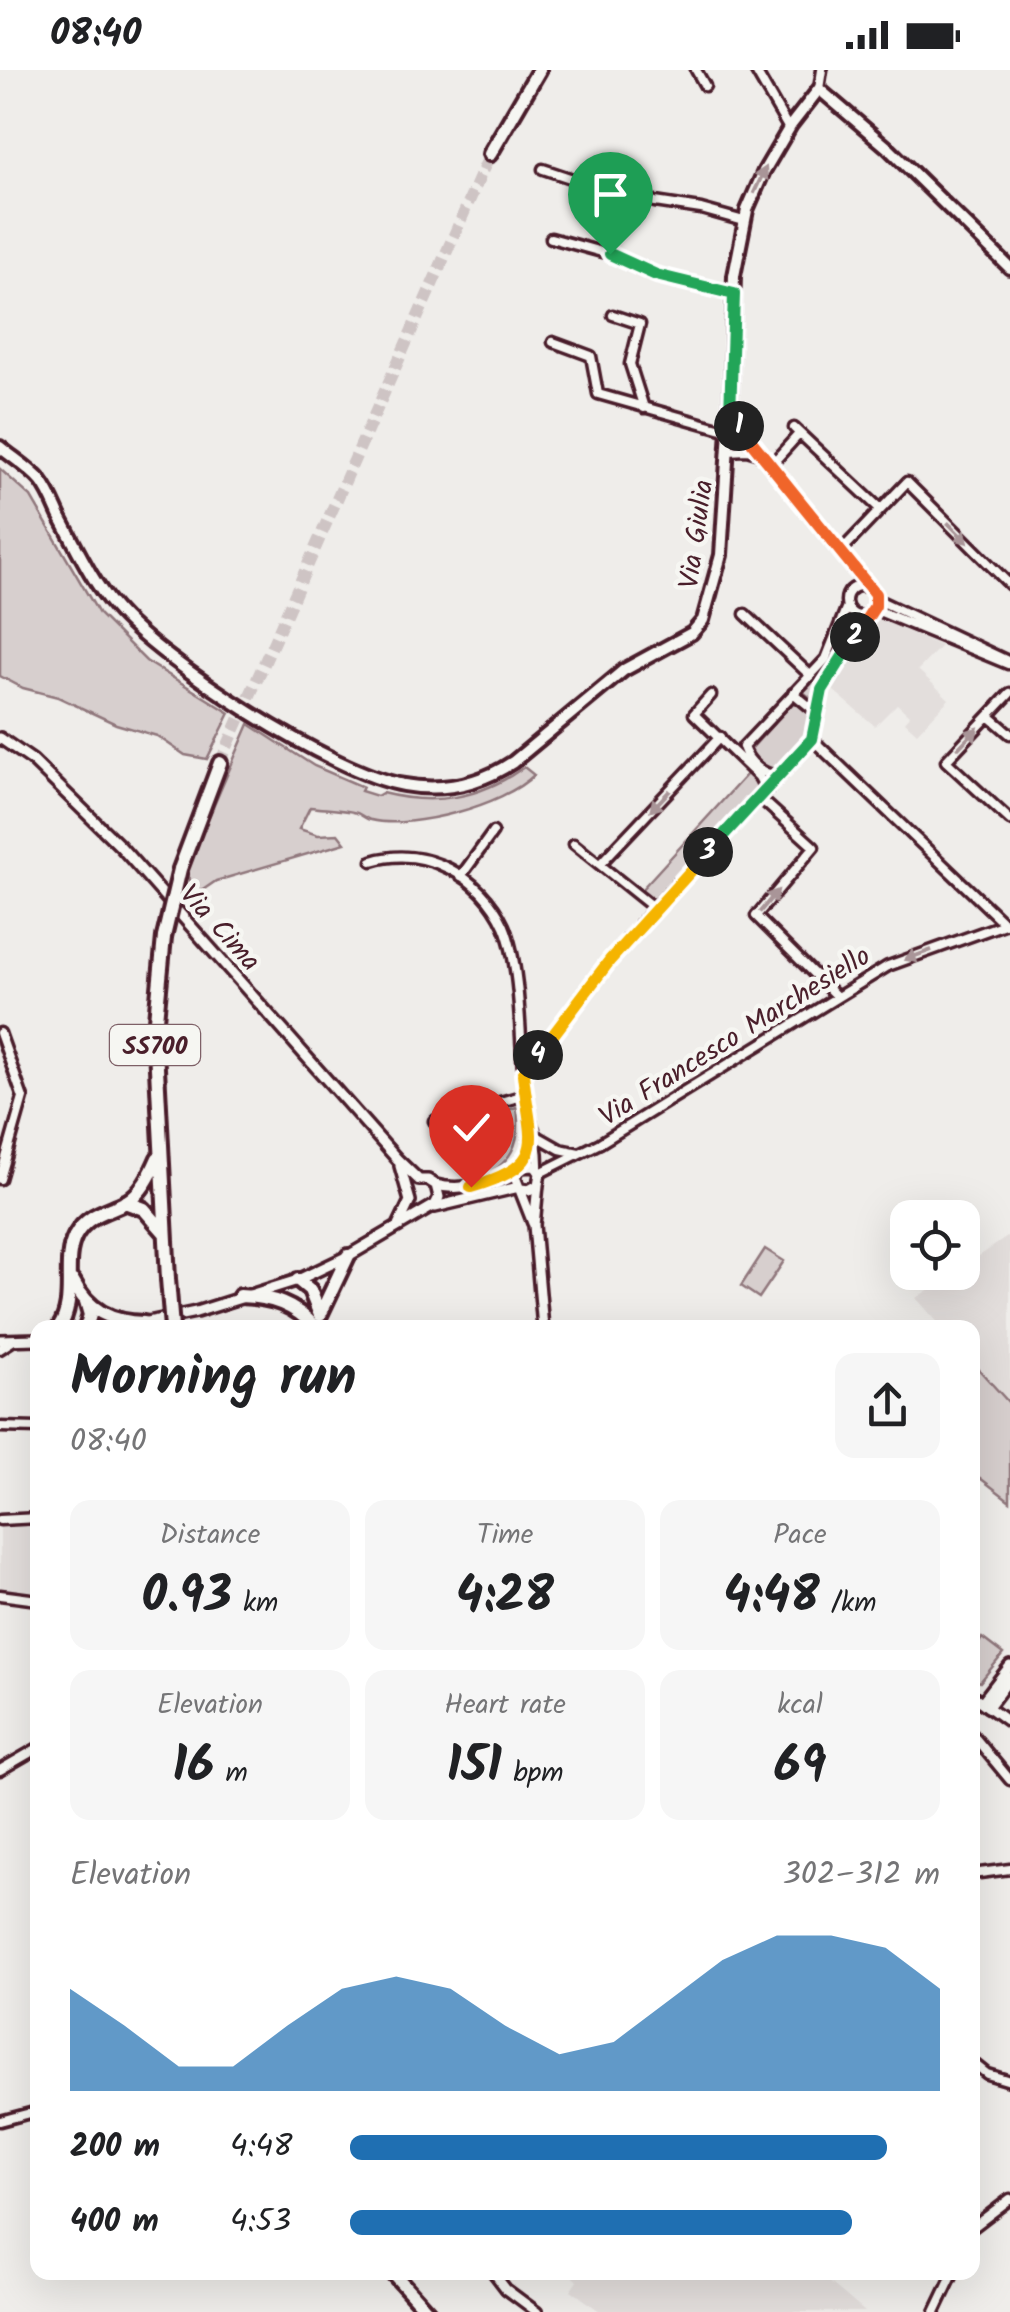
<!DOCTYPE html>
<html lang="en">
<head>
<meta charset="utf-8">
<style>
  body { margin:0; font-family:Kalam,sans-serif; background:#f6f6f6; color:#202124; height:100vh; display:flex; flex-direction:column; font-size:38px; white-space:nowrap }
  * { box-sizing:border-box; margin:0 }
  p { font-size:32px; color:#757577 }
  .icon { flex:none; width:55px; height:55px; fill:none; stroke:currentColor; stroke-width:2; stroke-linecap:round; stroke-linejoin:round }
  .map { position:relative; flex:1; overflow:hidden }
  .sheet { position:absolute; left:30px; top:1250px; width:950px; height:960px; display:flex; flex-direction:column; background:#fff; border-radius:20px; box-shadow:0 10px 40px #0002 }
  .sheet>* { flex:none }
  .fabs { position:absolute; left:890px; top:1130px; display:grid; gap:20px }
  .fabs a { display:grid; place-items:center; width:90px; height:90px; border-radius:20px; background:#fff; box-shadow:0 10px 40px #0002; font-size:50px }
  .pin { position:absolute; display:grid; place-items:center; width:85px; height:85px; color:#fff; margin:-102px -42px; border-radius:50% 50% 50% 0; rotate:-45deg; box-shadow:0 0 10px #0007 }
  .pin .icon { rotate:45deg }
  .km { position:absolute; width:50px; height:50px; margin:-25px; border-radius:50%; background:#222; color:#fff; font-size:28px; line-height:50px; text-align:center }
  .round { display:grid; place-items:center; flex:none; width:105px; height:105px; border-radius:20px; background:#f6f6f6 }
  .head { display:flex; align-items:center; justify-content:space-between; height:170px; padding:0 40px }
  h1 { font-size:55px; font-weight:700; line-height:75px }
  .figures { display:grid; grid-template-columns:repeat(3,1fr); gap:15px; height:170px; padding:10px 40px }
  .figures div { display:grid; align-content:center; border-radius:20px; background:#f6f6f6; text-align:center }
  .figures b { font-size:50px; font-weight:700 }
  .figures small { font-size:28px; font-weight:400 }
  .figures p { font-size:28px }
  .chart { height:280px; padding:20px 40px }
  .chart p { display:flex; justify-content:space-between }
  .chart svg { width:100%; height:180px; margin-top:10px; fill:#1f6fb2; opacity:.7 }
  ul { padding:0 40px; list-style:none; font-size:32px }
  li { display:grid; grid-template-columns:160px 120px 1fr; align-items:center; height:75px }
  li i { height:25px; border-radius:12px; background:#1f6fb2 }
  .status { display:flex; justify-content:space-between; align-items:center; height:70px; padding:0 50px; background:#fff; direction:ltr }
  .status svg { height:28px; fill:currentColor }
  .map>svg:first-child { display:block }
</style>
</head>
<body>
<div class="status"><b>08:40</b><svg viewBox="0 0 49 12"><path d="M0 12V9h3v3zM5 12V6h3v6zM10 12V3h3v9zM15 12V0h3v12zM26 1h20v11H26zM47 4h2v5h-2z"/></svg></div>
<div class="map">
<svg width="1010" height="2242" viewBox="0 0 1010 2242">
  <rect width="100%" height="100%" fill="#efedea"/>
  <filter id="ink" filterUnits="userSpaceOnUse"><feTurbulence type="fractalNoise" baseFrequency=".01" numOctaves="2"/><feDisplacementMap in="SourceGraphic" scale="20" xChannelSelector="R" yChannelSelector="G"/><feConvolveMatrix kernelMatrix="1 2 1 2 8 2 1 2 1" color-interpolation-filters="sRGB"/></filter>
  <g filter="url(#ink)">
    <!-- built -->
    <path fill="#e3dedc" d="M 877,548 L 941,576 L 918,600 L 949,629 L 917,663 L 905,652 L 910,646 L 897,634 L 875,656 L 833,620 L 844,599 L 842,594 Z
      M 1010,1165 L 1010,1334 L 973,1292 L 972,1258 L 942,1257 L 916,1228 L 954,1203 L 962,1202 L 963,1197 Z
      M 37,1452 L 37,1523 L 0,1519 L 0,1456 Z
      M 575,2203 L 819,2203 L 865,2242 L 601,2242 L 571,2220 L 577,2211 L 572,2206 Z"/>
    <!-- green -->
    <path fill="#d7cfce" stroke="#90777c" stroke-width="2.5" d="M 0,399 L 31,427 L 99,544 L 146,591 L 230,643 L 207,689 L 185,685 L 157,666 L 116,654 L 58,627 L 23,618 L 0,606 Z
      M 850,543 L 862,549 L 828,597 L 813,630 L 802,621 L 829,590 Z
      M 795,630 L 810,642 L 808,667 L 776,702 L 766,700 L 751,687 L 751,679 Z
      M 249,654 L 314,696 L 363,717 L 361,721 L 377,726 L 382,723 C 434,736 480,729 524,697 L 534,705 C 504,735 412,760 371,750 C 367,750 360,744 357,743 C 342,739 325,739 310,737 L 299,759 L 318,765 L 338,764 L 345,773 L 216,811 L 194,826 L 187,802 L 192,786 Z
      M 748,703 L 762,714 L 655,833 L 640,821 Z
      M 517,1037 C 522,1073 511,1096 477,1108 L 438,1062 Z
      M 765,1179 L 784,1191 L 759,1228 L 741,1216 Z
      M 972,1292 L 1010,1334 L 1010,1431 L 980,1408 L 973,1417 Z
      M 982,1568 L 1003,1584 L 980,1612 L 973,1608 L 973,1582 Z"/>
    <g fill="none" stroke-linecap="round" stroke-linejoin="round">
      <!-- trunk-tunnel -->
      <path stroke="#cec4c4" stroke-width="12" stroke-dasharray="12 6" stroke-linecap="butt" d="M 220,693 L 490,84"/>
      <!-- minor casing -->
      <g stroke="#4a1f2b" stroke-width="15">
        <path id="minor" d="M 696,0 L 705,16
          M 755,0 L 789,59
          M 819,19 L 822,0
          M 543,99 L 576,110 L 601,109 L 655,132 L 701,139 L 744,151
          M 551,168 L 609,184 L 656,205 L 733,224
          M 613,245 L 640,254 L 630,294 L 644,338
          M 553,272 L 591,286 L 598,324 L 729,361
          M 731,345 L 868,517
          M 794,358 L 879,438
          M 728,381 L 747,380 L 760,384
          M 770,396 L 799,364
          M 841,481 L 907,412 L 1010,515
          M846 531a15 15 0 1 1 30 0a15 15 0 1 1-30 0Z
          M 876,529 L 1010,592
          M 874,539 L 1008,594
          M 745,544 L 811,606
          M 793,623 L 815,641
          M 1010,623 L 946,691 L 1010,750
          M 711,625 L 694,644 L 759,707 L 766,720
          M 989,646 L 1010,664
          M 812,669 L 1005,854
          M 743,677 L 826,589 L 847,536
          M 743,677 C 748,692 764,707 779,705
          M 760,728 L 814,777 L 756,846 L 836,926
          M 574,774 L 654,838
          M 372,791 C 425,775 481,806 504,856 C 521,896 520,972 524,1016 C 527,1045 539,1067 538,1098
          M 600,794 L 720,667
          M 461,806 L 493,762
          M 0,963 L 23,1028 L 0,1109
          M 523,1004 L 610,890 L 654,838 L 760,728 L 812,669 L 822,620 L 869,544
          M 434,1051 L 525,1025
          M 537,1066 L 560,1079 L 579,1083
          M 519,1097 L 527,1085 L 534,1059
          M 540,1103 L 600,1073 L 888,896 L 1010,852
          M 0,1279 L 14,1270
          M 0,1357 L 38,1358
          M 0,1450 L 38,1448
          M 0,1525 L 38,1530
          M 988,1637 L 1010,1653
          M 972,1664 L 1010,1710
          M 0,1700 L 38,1678
          M 972,1804 L 1010,1799
          M 972,1992 L 987,2004 L 1010,2011
          M 0,2051 L 38,2041
          M 972,2158 L 1010,2129
          M 493,2202 L 506,2219 L 537,2242
          M 935,2242 L 954,2202"/>
      </g>
      <!-- tertiary casing -->
      <g stroke="#4a1f2b" stroke-width="16">
        <path id="tertiary" d="M 0,668 L 32,690 L 120,776 L 397,1089 L 419,1110
          M 436,1115 C 465,1123 491,1111 517,1099
          M 538,1115 L 534,1155 L 543,1258
          M 521,1119 L 529,1120 L 538,1115 L 540,1103 L 535,1096 L 519,1097 L 515,1107 L 533,1153
          M 435,1137 L 519,1117
          M 398,1156 L 410,1131 L 400,1096
          M 119,1258 L 196,1242 L 298,1210 L 348,1186 L 435,1135 L 439,1127 L 436,1115 L 428,1110 L 419,1110
          M 0,1270 L 38,1269
          M 972,1625 L 988,1637 L 1010,1608
          M 982,1632 L 1010,1596"/>
      </g>
      <!-- secondary casing -->
      <g stroke="#4a1f2b" stroke-width="18">
        <path id="secondary" d="M 0,377 C 13,388 30,398 41,411 C 49,421 54,434 59,445 C 76,476 91,510 114,537 C 160,592 334,704 404,715 C 443,722 480,714 513,692 L 624,600 L 692,563 L 703,550 L 721,485 L 730,344 L 734,206 L 747,140 L 764,101 L 791,55 L 819,19 L 888,78 L 1010,198"/>
      </g>
      <!-- trunk casing -->
      <g stroke="#4a1f2b" stroke-width="20">
        <path id="trunk" d="M 490,84 L 539,0
          M 180,799 L 220,693
          M 164,867 L 155,960 L 168,1209
          M 125,1132 L 144,1139 L 165,1163
          M 298,1210 L 310,1220 L 320,1245
          M 73,1211 C 88,1241 111,1252 144,1253
          M 240,1226 C 272,1227 294,1234 316,1258
          M 86,1231 L 90,1245 L 86,1258
          M 320,1245 L 348,1186
          M 59,1258 C 78,1229 61,1194 75,1166 C 87,1144 106,1142 126,1132 C 142,1123 151,1104 158,1088
          M 392,2202 L 428,2242"/>
      </g>
      <!-- minor -->
      <use href="#minor" stroke="#f6f6f2" stroke-width="8"/>
      <!-- tertiary -->
      <use href="#tertiary" stroke="#f6f6f2" stroke-width="9"/>
      <!-- secondary -->
      <use href="#secondary" stroke="#f6f6f2" stroke-width="10"/>
      <!-- trunk -->
      <use href="#trunk" stroke="#f6f6f2" stroke-width="12"/>
      <!-- trunk-bridge casing -->
      <g stroke="#4a1f2b" stroke-width="20" stroke-linecap="butt">
        <path id="trunk-bridge" d="M 164,867 L 180,799
          M 168,1209 L 172,1258"/>
      </g>
      <!-- trunk-bridge -->
      <use href="#trunk-bridge" stroke="#f6f6f2" stroke-width="12"/>
    </g>
    <!-- one-way arrows -->
    <defs><path id="oneway-solid" d="M-6-.8H1V-3.2L6.5 0L1 3.2V.8H-6Z" transform="scale(2.5)"/></defs>
    <g fill="#a99598">
      <use href="#oneway-solid" transform="translate(760 110) rotate(-65)"/>
      <use href="#oneway-solid" transform="translate(958 463) rotate(45)"/>
      <use href="#oneway-solid" transform="translate(968 668) rotate(-46)"/>
      <use href="#oneway-solid" transform="translate(660 731) rotate(133)"/>
      <use href="#oneway-solid" transform="translate(769 831) rotate(-50)"/>
      <use href="#oneway-solid" transform="translate(918 885) rotate(160)"/>
    </g>
  </g>
  <g fill="none" stroke-linecap="round" stroke-linejoin="round" filter="url(#ink)">
    <!-- split-1 casing -->
    <g stroke="#fff" stroke-width="20">
      <path id="split-1" d="M 610,184 L 656,205 L 734,224 L 730,344 L 739,356"/>
    </g>
    <!-- split-2 casing -->
    <g stroke="#fff" stroke-width="20">
      <path id="split-2" d="M 739,356 L 875,524 L 875,536 L 855,567"/>
    </g>
    <!-- split-3 casing -->
    <g stroke="#fff" stroke-width="20">
      <path id="split-3" d="M 708,782 L 812,669 L 822,620 L 855,567"/>
    </g>
    <!-- split-4 casing -->
    <g stroke="#fff" stroke-width="20">
      <path id="split-4" d="M 538,985 L 610,890 L 708,782"/>
    </g>
    <!-- split-5 casing -->
    <g stroke="#fff" stroke-width="20">
      <path id="split-5" d="M 471,1117 C 552,1093 530,1072 523,1004 L 538,985"/>
    </g>
    <!-- split-1 -->
    <use href="#split-1" stroke="#22a559" stroke-width="12"/>
    <!-- split-2 -->
    <use href="#split-2" stroke="#f0652b" stroke-width="12"/>
    <!-- split-3 -->
    <use href="#split-3" stroke="#22a559" stroke-width="12"/>
    <!-- split-4 -->
    <use href="#split-4" stroke="#f5b400" stroke-width="12"/>
    <!-- split-5 -->
    <use href="#split-5" stroke="#f5b400" stroke-width="12"/>
  </g>
  <g text-anchor="middle" stroke-width="9" stroke-linejoin="round" paint-order="stroke">
    <!-- shield labels -->
    <rect fill="#f6f6f2" stroke="#7e6067" stroke-width="2.5" x="110" y="955" width="90" height="40" rx="8"/>
    <g font-size="25" font-weight="bold" fill="#4a1f2b">
      <text x="155" y="984">SS700</text>
    </g>
    <!-- street labels -->
    <g font-size="28" fill="#4a1f2b" stroke="#f6f6f2">
      <text transform="translate(695 464) rotate(-82)" y="10">Via Giulia</text>
      <text transform="translate(221 857) rotate(48)" y="10">Via Cima</text>
      <text transform="translate(734 965) rotate(-32)" y="10">Via Francesco Marchesiello</text>
    </g>
  </g>
</svg>
<div class="fabs">
<a><svg class="icon" aria-label="locate" viewBox="0 0 24 24"><circle cx="12" cy="12" r="6"/><path d="M12 2v4M12 18v4M2 12h4M18 12h4"/></svg></a>
</div>
<div class="pin" style="left:610px;top:184px;background:#1e9e55"><svg class="icon" aria-label="arrive" viewBox="0 0 24 24"><path d="M6 21V4h12l-3 4 3 4H6"/></svg></div>
<div class="pin" style="left:471px;top:1117px;background:#d93025"><svg class="icon" aria-label="check" viewBox="0 0 24 24"><path d="M5 12l5 5 9-10"/></svg></div>
<b class="km" style="left:739px;top:356px">1</b>
<b class="km" style="left:855px;top:567px">2</b>
<b class="km" style="left:708px;top:782px">3</b>
<b class="km" style="left:538px;top:985px">4</b>
<section class="sheet">
<div class="head"><div><h1>Morning run</h1><p>08:40</p></div><a class="round"><svg class="icon" aria-label="share" viewBox="0 0 24 24"><path d="M12 15V3M7 8l5-5 5 5M5 13v7h14v-7"/></svg></a></div>
<div class="figures">
<div><p>Distance</p><b>0.93<small> km</small></b></div>
<div><p>Time</p><b>4:28</b></div>
<div><p>Pace</p><b>4:48<small> /km</small></b></div>
</div>
<div class="figures">
<div><p>Elevation</p><b>16<small> m</small></b></div>
<div><p>Heart rate</p><b>151<small> bpm</small></b></div>
<div><p>kcal</p><b>69</b></div>
</div>
<div class="chart"><p><span>Elevation</span>302–312 m</p>
<svg viewBox="0 0 160 44" preserveAspectRatio="none"><path d="M0 44V19L10 28L20 38L30 38L40 28L50 19L60 16L70 19L80 28L90 35L100 32L110 22L120 12L130 6L140 6L150 9L160 19V44z"/></svg>
</div>
<ul>
<li><b>200 m</b>4:48<i style="width:91%"></i></li>
<li><b>400 m</b>4:53<i style="width:85%"></i></li>
</ul>
</section>
</div>
</body>
</html>
